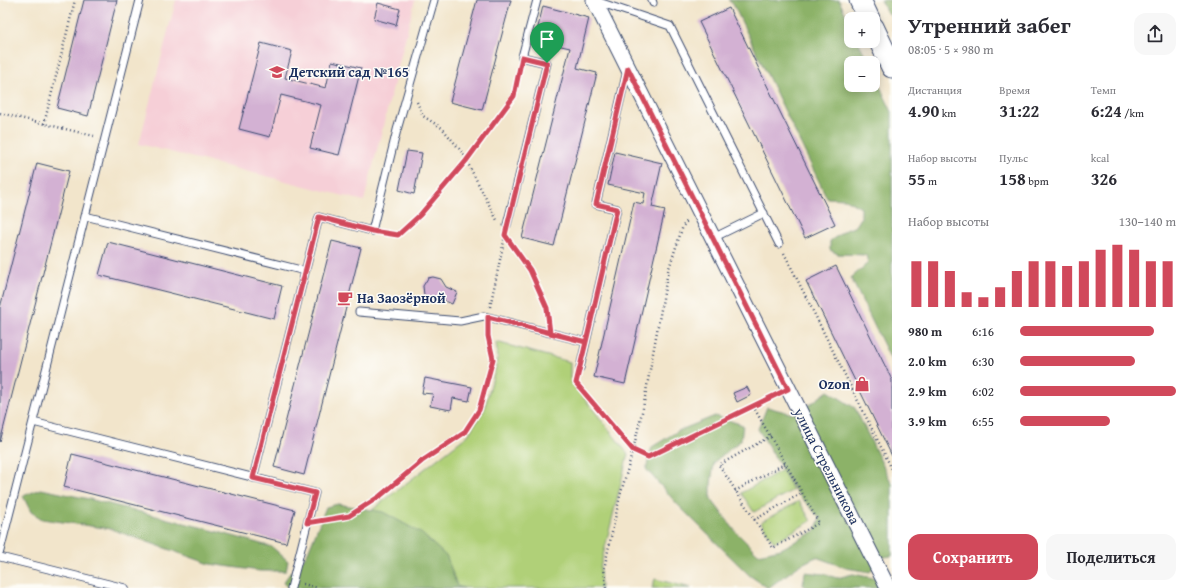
<!DOCTYPE html>
<html lang="ru">
<head>
<meta charset="utf-8">
<style>
  body { margin:0; font-family:"Gentium Book Plus",serif; background:#f7f7f7; color:#2b2b33; height:100vh; display:flex; flex-direction:column; font-size:15px; white-space:nowrap }
  * { box-sizing:border-box; margin:0 }
  p { font-size:13px; color:#7c7c81 }
  .icon { flex:none; width:22px; height:22px; fill:none; stroke:currentColor; stroke-width:2; stroke-linecap:round; stroke-linejoin:round }
  .map { position:relative; flex:1; overflow:hidden }
  .panel { display:flex; flex-direction:column; background:#fff; width:300px }
  .panel>* { flex:none }
  .fabs { position:absolute; left:844px; top:12px; display:grid; gap:8px }
  .fabs a { display:grid; place-items:center; width:36px; height:36px; border-radius:8px; background:#fff; box-shadow:0 2px 10px #0003; font-size:20px }
  .pin { position:absolute; display:grid; place-items:center; width:34px; height:34px; color:#fff; margin:-41px -17px; border-radius:50% 50% 50% 0; rotate:-45deg; box-shadow:0 0 4px #0007 }
  .pin .icon { rotate:45deg }
  .round { display:grid; place-items:center; flex:none; width:42px; height:42px; border-radius:12px; background:#f7f7f7 }
  .summary { display:flex; align-items:center; justify-content:space-between; height:68px; padding:0 16px }
  h1 { font-size:22px; font-weight:800; line-height:30px }
  .stats { display:grid; grid-template-columns:repeat(3,1fr); gap:6px; height:68px; padding:4px 16px }
  .stats div { display:grid; align-content:center }
  .stats b { font-size:17px; font-weight:800 }
  .stats small { font-size:11px; font-weight:400 }
  .stats p { font-size:11px }
  .chart { height:112px; padding:8px 16px }
  .chart p { display:flex; justify-content:space-between }
  .chart svg { width:100%; height:72px; margin-top:4px; stroke:#d1495b; stroke-width:6 }
  .action { display:flex; gap:8px; margin-top:auto; padding:8px 16px }
  .action a { flex:1; height:46px; border-radius:12px; background:#d1495b; color:#fff; font-size:16px; font-weight:800; line-height:46px; text-align:center }
  .action a+a { background:#f7f7f7; color:#2b2b33 }
  ul { padding:0 16px; list-style:none; font-size:13px }
  li { display:grid; grid-template-columns:64px 48px 1fr; align-items:center; height:30px }
  li i { height:10px; border-radius:5px; background:#d1495b }
  main { display:flex; flex:1; min-height:0 }
  .map>svg:first-child { display:block }
</style>
</head>
<body>
<main>
<div class="map">
<svg width="892" height="588" viewBox="0 0 892 588">
  <rect width="100%" height="100%" fill="#fdfcf7"/>
  <filter id="ink" filterUnits="userSpaceOnUse"><feTurbulence type="fractalNoise" baseFrequency=".025" numOctaves="2"/><feDisplacementMap in="SourceGraphic" scale="8" xChannelSelector="R" yChannelSelector="G"/><feConvolveMatrix kernelMatrix="1 2 1 2 8 2 1 2 1" color-interpolation-filters="sRGB"/></filter>
  <filter id="wash" filterUnits="userSpaceOnUse"><feTurbulence type="fractalNoise" baseFrequency=".012" numOctaves="4" result="noise"/><feDisplacementMap in="SourceGraphic" scale="16" xChannelSelector="R" yChannelSelector="G"/><feGaussianBlur stdDeviation="0.9" result="paint"/><feColorMatrix in="noise" values="0 0 0 0 0 0 0 0 0 0 0 0 0 0 0 0 0 1.4 0 .05"/><feComposite in="paint" operator="in"/></filter>
  <g filter="url(#wash)">
    <rect width="100%" height="100%" fill="#f2e5cb"/>
    <!-- built -->
    <path fill="#f6cfd7" d="M 176,0 L 415,0 L 364,201 L 139,144 Z"/>
    <!-- green -->
    <path fill="#b0d078" stroke="#66806b" d="M 496,342 L 570,362 L 570,380 L 628,454 L 600,568 L 601,588 L 359,588 L 363,517 L 468,435 L 484,410 L 498,359 Z
      M 782,470 L 793,490 L 754,512 L 741,493 Z
      M 799,501 L 811,521 L 774,542 L 761,522 Z
      M 655,579 L 691,588 L 652,588 Z"/>
    <!-- forest -->
    <path fill="#8cb268" stroke="#547063" d="M 728,0 L 839,0 L 851,26 L 851,41 L 858,41 L 869,63 L 851,63 L 851,85 L 873,85 L 873,72 L 892,112 L 892,362 L 851,278 L 868,263 L 866,255 L 838,254 L 830,250 L 830,241 L 846,230 L 856,226 L 861,218 L 861,208 L 845,199 L 827,198 L 733,4 Z
      M 881,0 L 892,0 L 892,16 L 886,11 Z
      M 828,391 L 855,408 L 892,484 L 892,556 L 884,557 L 870,572 L 846,568 L 816,557 L 800,565 L 768,588 L 749,575 L 678,505 L 646,469 L 652,447 L 678,431 L 715,416 L 743,425 L 741,440 L 714,462 L 711,484 L 711,499 L 736,532 L 758,554 L 781,549 L 815,531 L 820,518 L 796,492 L 758,429 L 767,407 L 793,414 L 809,405 Z
      M 41,489 L 89,499 L 204,528 L 272,547 L 288,561 L 286,571 L 260,571 L 210,564 L 111,529 L 42,519 L 31,512 L 23,496 Z
      M 338,504 L 383,512 L 421,533 L 447,557 L 457,586 L 464,588 L 289,588 L 283,583 L 290,573 L 302,561 L 308,552 L 326,507 Z
      M 805,572 L 824,574 L 837,578 L 853,574 L 873,578 L 892,578 L 892,588 L 809,588 L 803,585 Z"/>
    <g id="blocks">
      <!-- building -->
      <path fill="#d3b1d3" d="M 84,0 L 117,0 L 88,116 L 57,108 Z
        M 477,0 L 511,0 L 482,110 L 450,102 Z
        M 378,3 L 400,9 L 396,25 L 374,19 Z
        M 543,6 L 589,18 L 577,68 L 597,73 L 554,246 L 522,238 L 570,48 L 535,40 Z
        M 729,8 L 835,224 L 805,238 L 699,22 Z
        M 261,43 L 292,51 L 285,78 L 326,88 L 332,61 L 361,68 L 339,155 L 310,148 L 321,105 L 281,95 L 270,137 L 239,129 Z
        M 407,151 L 422,153 L 414,194 L 399,190 Z
        M 615,152 L 662,163 L 652,207 L 665,210 L 625,384 L 594,377 L 634,202 L 643,204 L 645,193 L 608,185 Z
        M 37,163 L 69,171 L 0,442 L 0,308 Z
        M 332,241 L 361,248 L 304,475 L 274,467 Z
        M 108,242 L 282,286 L 274,319 L 99,275 Z
        M 836,266 L 892,380 L 892,456 L 806,281 Z
        M 433,277 L 441,279 L 446,287 L 457,292 L 452,304 L 441,299 L 432,300 L 424,295 L 423,286 L 428,278 Z
        M 425,378 L 472,387 L 469,401 L 453,398 L 451,410 L 430,406 L 433,394 L 422,393 Z
        M 747,387 L 751,395 L 737,402 L 733,393 Z
        M 72,454 L 295,510 L 286,543 L 64,487 Z"/>
    </g>
  </g>
  <g filter="url(#ink)">
    <use href="#blocks" fill-opacity="0" stroke="#3b4a6e" stroke-width="1"/>
    <g fill="none" stroke-linecap="round" stroke-linejoin="round">
      <!-- service casing -->
      <g stroke="#3b4a6e" stroke-width="9">
        <path id="service" d="M 652,0 L 653,3
          M 596,1 L 670,26 L 779,244
          M 85,216 L 305,271
          M 507,225 L 547,63 L 522,57 L 537,0
          M 713,238 L 764,213
          M 359,312 L 460,321 L 484,316 L 586,342
          M 580,368 L 617,209 L 596,204 L 627,71
          M 33,422 L 315,493 L 291,588
          M 253,478 L 319,217 L 372,231 L 397,130 L 434,0
          M 0,551 L 140,0
          M 0,557 L 125,588"/>
      </g>
      <!-- minor casing -->
      <g stroke="#3b4a6e" stroke-width="17">
        <path id="minor" d="M 594,0 L 888,588"/>
      </g>
      <!-- secondary casing -->
      <g stroke="#3b4a6e" stroke-width="23">
        <path id="secondary" d="M 860,0 L 869,19
          M 873,27 L 892,67"/>
      </g>
      <!-- path -->
      <path stroke="#3b4a6e" stroke-width="2.5" stroke-dasharray="1 3" stroke-linecap="butt" d="M 417,102 L 423,116 L 442,128 L 462,152 L 497,220
        M 0,113 L 94,136
        M 44,124 L 75,0
        M 382,232 L 398,235 L 420,215 L 466,161 L 514,96 L 520,67
        M 506,237 C 524,262 544,289 548,321
        M 784,253 L 892,469
        M 490,307 L 505,236
        M 577,378 L 576,383 L 633,450 L 648,457 L 775,395
        M 753,406 C 775,445 797,484 819,523 L 773,548 L 719,465 L 771,436
        M 735,491 L 786,463
        M 754,520 L 802,493
        M 318,521 L 349,516 L 380,496 L 422,461 L 464,433 L 479,410 L 493,359 L 488,328
        M 303,584 L 318,588
        M 606,588 L 604,569 L 620,496 L 633,450 L 643,408 L 668,271 L 683,226 L 687,221"/>
      <!-- service -->
      <use href="#service" stroke="#fff" stroke-width="7"/>
      <!-- minor -->
      <use href="#minor" stroke="#fff" stroke-width="15"/>
      <!-- secondary -->
      <use href="#secondary" stroke="#fff" stroke-width="21"/>
    </g>
  </g>
  <g fill="none" stroke-linecap="round" stroke-linejoin="round" filter="url(#ink)">
    <!-- route casing -->
    <g stroke="#fff" stroke-width="8">
      <path id="route" d="M 547,63 L 522,57 L 514,96 L 466,161 L 420,215 L 398,235 L 372,231 L 319,217 L 253,478 L 315,493 L 307,523 L 349,516 L 380,496 L 422,461 L 464,433 L 479,410 L 493,359 L 488,336 L 488,317 L 586,342 L 576,383 L 633,450 L 648,457 L 788,389 L 628,68 L 596,204 L 617,209 L 586,342 L 550,333 L 547,308 L 530,270 L 505,235 L 547,63"/>
    </g>
    <!-- route -->
    <use href="#route" stroke="#d1495b" stroke-width="5"/>
  </g>
  <!-- icons -->
  <defs>
    <g id="school-bare" transform="scale(1.2)"><path d="M0-5L7-2L0 1L-7-2ZM-4 1L0 2.5L4 1V4Q0 6-4 4Z" fill="#d1495b" stroke="#fdfcf7" stroke-width="2.5" paint-order="stroke"/></g>
    <g id="cafe-bare" transform="scale(1.2)"><path d="M-5.5-4.5H6V0H3Q3 3.5 0 3.5H-2.5Q-5.5 3.5-5.5 0ZM3-3.2v2h1.7v-2ZM-6 4.5H4V6H-6Z" fill="#d1495b" stroke="#fdfcf7" stroke-width="2.5" paint-order="stroke"/></g>
    <g id="shop-bare" transform="scale(1.2)"><path d="M-5-2.5h2.3a2.7 3.5 0 0 1 5.4 0H5L5.5 6h-11ZM-1.5-2.5h3a1.5 2.3 0 0 0-3 0Z" fill="#d1495b" stroke="#fdfcf7" stroke-width="2.5" paint-order="stroke"/></g>
  </defs>
  <g fill-rule="evenodd">
    <use href="#school-bare" x="277" y="72"/>
    <use href="#cafe-bare" x="345" y="298"/>
    <use href="#shop-bare" x="862" y="384"/>
  </g>
  <g text-anchor="middle" stroke-width="3" stroke-linejoin="round" paint-order="stroke">
    <!-- poi labels -->
    <g font-size="14" font-weight="bold" fill="#1b2f5e" stroke="#fdfcf7" text-anchor="start">
      <text x="289" y="77">Детский сад №165</text>
      <text x="357" y="303">На Заозёрной</text>
      <text x="850" y="389" text-anchor="end">Ozon</text>
    </g>
    <!-- street labels -->
    <g font-size="14" fill="#1b2f5e" stroke="#fdfcf7">
      <text transform="translate(827 466) rotate(63)" y="5">улица Стрельникова</text>
    </g>
  </g>
</svg>
<div class="fabs">
<a>+</a>
<a>−</a>
</div>
<div class="pin" style="left:547px;top:63px;background:#1e9e55"><svg class="icon" aria-label="arrive" viewBox="0 0 24 24"><path d="M6 21V4h12l-3 4 3 4H6"/></svg></div>
</div>
<section class="panel">
<div class="summary"><div><h1>Утренний забег</h1><p>08:05 · 5 × 980 m</p></div><a class="round"><svg class="icon" aria-label="share" viewBox="0 0 24 24"><path d="M12 15V3M7 8l5-5 5 5M5 13v7h14v-7"/></svg></a></div>
<div class="stats">
<div><p>Дистанция</p><b>4.90<small> km</small></b></div>
<div><p>Время</p><b>31:22</b></div>
<div><p>Темп</p><b>6:24<small> /km</small></b></div>
</div>
<div class="stats">
<div><p>Набор высоты</p><b>55<small> m</small></b></div>
<div><p>Пульс</p><b>158<small> bpm</small></b></div>
<div><p>kcal</p><b>326</b></div>
</div>
<div class="chart"><p><span>Набор высоты</span>130–140 m</p>
<svg viewBox="0 0 160 44" preserveAspectRatio="none"><path d="M5 44V16M15 44V16M25 44V22M35 44V35M45 44V38M55 44V32M65 44V22M75 44V16M85 44V16M95 44V19M105 44V16M115 44V9M125 44V6M135 44V9M145 44V16M155 44V16"/></svg>
</div>
<ul>
<li><b>980 m</b>6:16<i style="width:86%"></i></li>
<li><b>2.0 km</b>6:30<i style="width:74%"></i></li>
<li><b>2.9 km</b>6:02<i style="width:100%"></i></li>
<li><b>3.9 km</b>6:55<i style="width:58%"></i></li>
</ul>
<div class="action"><a>Сохранить</a><a>Поделиться</a></div>
</section>
</main>
</body>
</html>
